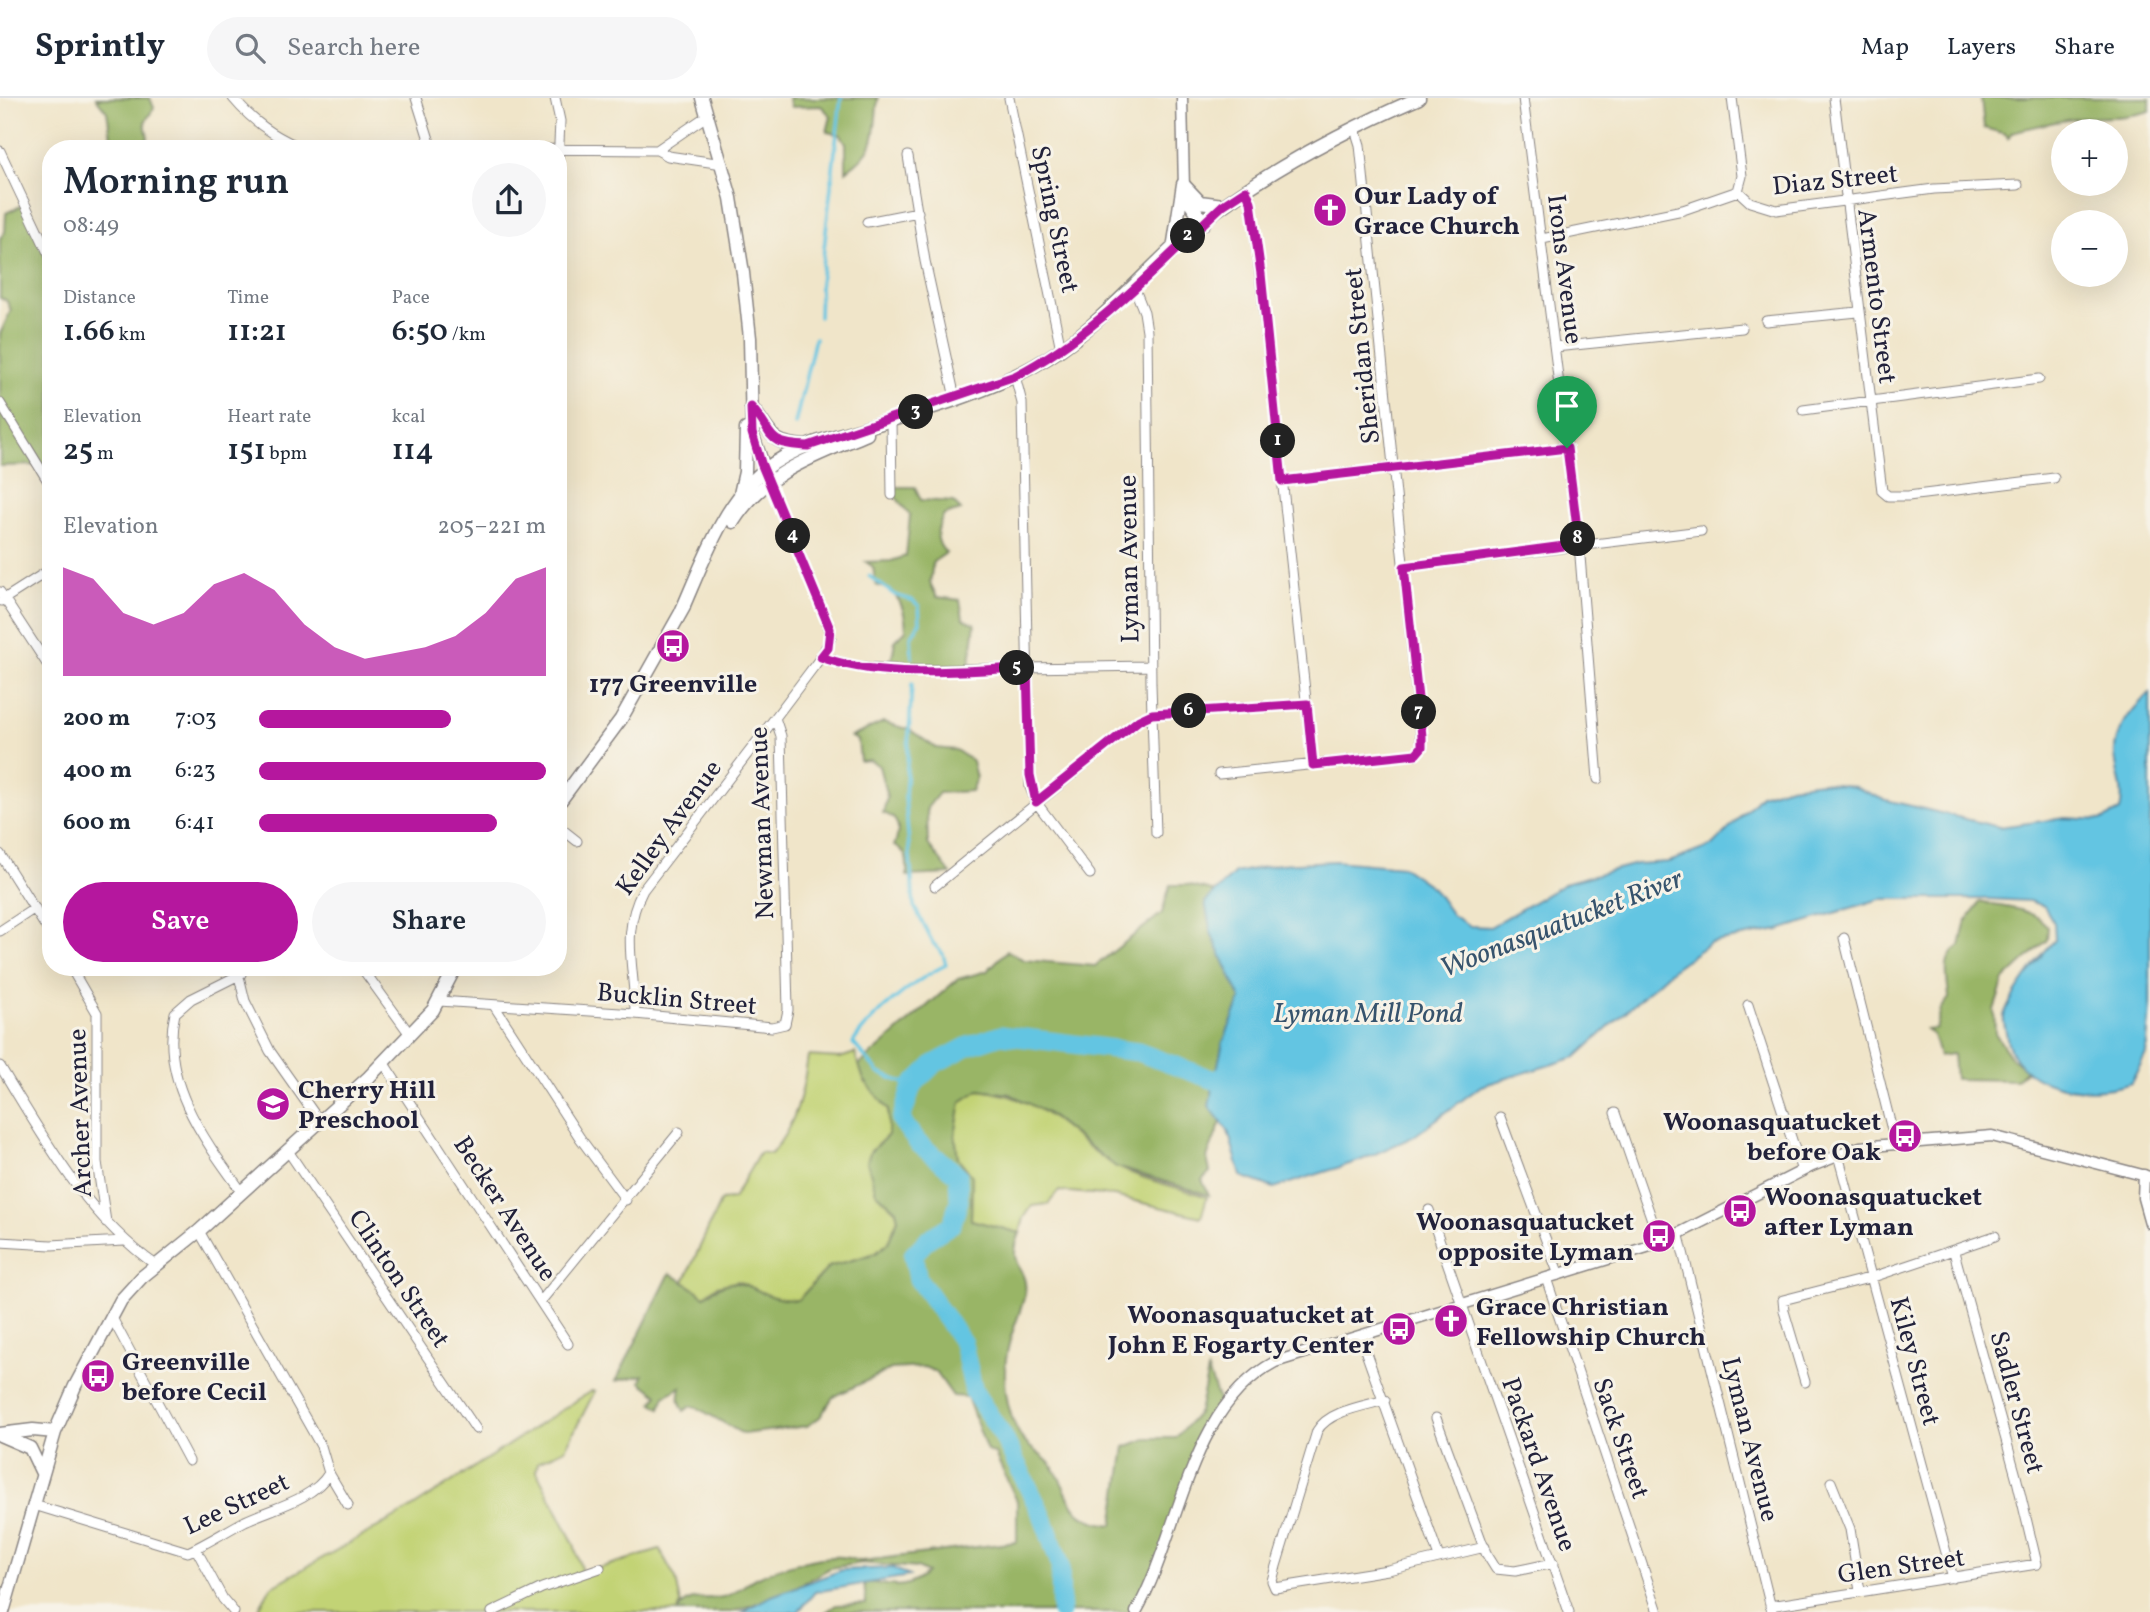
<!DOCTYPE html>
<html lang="en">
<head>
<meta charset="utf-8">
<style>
  body { margin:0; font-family:Vollkorn,serif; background:#f6f6f7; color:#1f2937; height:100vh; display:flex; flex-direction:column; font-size:26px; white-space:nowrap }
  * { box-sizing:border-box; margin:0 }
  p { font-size:23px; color:#747a83 }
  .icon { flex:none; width:38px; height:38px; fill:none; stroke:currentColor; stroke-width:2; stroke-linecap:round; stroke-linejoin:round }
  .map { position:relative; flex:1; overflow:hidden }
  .details { position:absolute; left:42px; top:42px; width:525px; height:836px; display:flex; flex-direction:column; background:#fff; border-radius:28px; box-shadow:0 7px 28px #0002 }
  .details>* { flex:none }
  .buttons { position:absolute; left:2051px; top:21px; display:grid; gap:14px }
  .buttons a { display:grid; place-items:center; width:77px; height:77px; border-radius:50%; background:#fff; box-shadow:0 7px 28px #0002; font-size:35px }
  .pin { position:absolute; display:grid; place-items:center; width:60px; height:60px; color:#fff; margin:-72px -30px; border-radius:50% 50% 50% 0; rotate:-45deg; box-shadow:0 0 7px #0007 }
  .pin .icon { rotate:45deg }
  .km { position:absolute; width:35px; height:35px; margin:-18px; border-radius:50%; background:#222; color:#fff; font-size:19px; line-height:35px; text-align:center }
  .round { display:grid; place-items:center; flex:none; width:74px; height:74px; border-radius:37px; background:#f6f6f7 }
  .headline { display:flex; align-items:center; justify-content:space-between; height:119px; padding:0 21px }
  h1 { font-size:38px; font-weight:600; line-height:52px }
  .figures { display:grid; grid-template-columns:repeat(3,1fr); gap:10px; height:119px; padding:7px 21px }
  .figures div { display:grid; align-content:center }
  .figures b { font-size:30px; font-weight:600 }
  .figures small { font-size:19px; font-weight:400 }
  .figures p { font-size:19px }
  .chart { height:196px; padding:14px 21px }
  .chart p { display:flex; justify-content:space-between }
  .chart svg { width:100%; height:126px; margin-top:7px; fill:#b5179e; opacity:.7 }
  .cta { display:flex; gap:14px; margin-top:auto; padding:14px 21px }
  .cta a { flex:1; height:80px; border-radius:42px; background:#b5179e; color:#fff; font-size:28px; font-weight:600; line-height:80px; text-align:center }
  .cta a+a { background:#f6f6f7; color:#1f2937 }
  ul { padding:0 21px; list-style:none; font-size:23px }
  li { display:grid; grid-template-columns:112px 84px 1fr; align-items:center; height:52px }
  li i { height:18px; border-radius:9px; background:#b5179e }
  header { display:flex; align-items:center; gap:42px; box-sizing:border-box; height:98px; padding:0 35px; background:#fff; border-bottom:2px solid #e0e1e3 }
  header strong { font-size:33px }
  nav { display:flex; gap:38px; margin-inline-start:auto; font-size:24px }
  .search { width:490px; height:63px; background:#f6f6f7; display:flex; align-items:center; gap:18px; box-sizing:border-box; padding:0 24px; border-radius:38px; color:#747a83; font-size:26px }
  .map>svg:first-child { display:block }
</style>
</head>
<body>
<header>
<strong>Sprintly</strong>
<div class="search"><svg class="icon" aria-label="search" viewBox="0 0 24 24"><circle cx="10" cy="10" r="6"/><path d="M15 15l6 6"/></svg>Search here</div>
<nav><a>Map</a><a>Layers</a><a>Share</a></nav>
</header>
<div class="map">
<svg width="2150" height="1514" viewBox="0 0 2150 1514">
  <rect width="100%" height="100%" fill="#f7f3e8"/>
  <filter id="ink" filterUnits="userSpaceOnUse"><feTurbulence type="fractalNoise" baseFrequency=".0143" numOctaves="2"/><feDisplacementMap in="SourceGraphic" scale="14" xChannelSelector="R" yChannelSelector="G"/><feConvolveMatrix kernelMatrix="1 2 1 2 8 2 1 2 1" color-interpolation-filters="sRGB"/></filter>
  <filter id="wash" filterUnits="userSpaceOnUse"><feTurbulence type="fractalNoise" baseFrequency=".00686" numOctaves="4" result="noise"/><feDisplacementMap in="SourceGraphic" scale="28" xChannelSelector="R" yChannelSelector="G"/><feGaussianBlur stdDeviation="1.57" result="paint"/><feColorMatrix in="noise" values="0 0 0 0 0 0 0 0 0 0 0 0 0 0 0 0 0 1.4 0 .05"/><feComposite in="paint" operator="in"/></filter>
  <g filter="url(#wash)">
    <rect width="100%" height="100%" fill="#f0e5c9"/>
    <!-- green -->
    <path fill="#c2d375" stroke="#727a58" stroke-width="2" d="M 855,955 L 864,982 L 888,1011 L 888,1037 L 870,1054 L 876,1094 L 896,1113 L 898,1121 L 888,1145 L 876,1155 L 829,1169 L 798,1202 L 780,1203 L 738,1183 L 717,1188 L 705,1198 L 684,1184 L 721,1102 L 733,1101 L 760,1054 L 771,1056 C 796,1027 803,995 808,958 L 840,960 Z
      M 979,992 C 1047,1000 1062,1034 1114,1067 C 1135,1080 1182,1090 1207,1099 L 1201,1119 L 1114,1098 L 1059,1093 L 1048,1106 L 1032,1108 L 1024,1120 L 1020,1135 L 971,1122 L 972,1078 L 958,1060 L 955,1036 L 961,1004 Z
      M 591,1293 L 595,1293 L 565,1351 L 538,1364 L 536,1372 L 574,1446 L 582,1475 L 660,1452 L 676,1481 L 681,1506 L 677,1514 L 257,1514 L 271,1489 L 410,1411 Z"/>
    <!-- forest -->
    <path fill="#99b566" stroke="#5e6c50" stroke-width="2" d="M 96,0 L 150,0 L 154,10 L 145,24 L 148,41 L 130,51 L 113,51 L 107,14 Z
      M 788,0 L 878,0 C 873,37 880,49 846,73 L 846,45 L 841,37 L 827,34 L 831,18 L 821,8 L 791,9 Z
      M 1981,0 L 2150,0 L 2150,13 C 2127,20 2107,19 2084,20 C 2060,22 2035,28 2012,34 L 2008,40 L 2006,36 L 1984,30 Z
      M 25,106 L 51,160 L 51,386 L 39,367 L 0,368 L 0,236 L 11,212 L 6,202 L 0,200 L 0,140 L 5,134 L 6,115 Z
      M 894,389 L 915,389 L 921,402 L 953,404 L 961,412 L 944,417 C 936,431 934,443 946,455 L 933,464 L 930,485 L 937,499 L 960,502 L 963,520 L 975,526 L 969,572 L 890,571 L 895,543 L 906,532 C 905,509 899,493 876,487 L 873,469 L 866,464 L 891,463 L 906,458 L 910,417 L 895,398 Z
      M 883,624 L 910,632 L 936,650 L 956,652 L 972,663 L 976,680 L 971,693 L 939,695 L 927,710 L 928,746 L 951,776 L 907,778 C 907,763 909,754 894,748 C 900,733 901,720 883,715 L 887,699 L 879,668 L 870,662 L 860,663 L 858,642 L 851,639 Z
      M 1170,787 L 1187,787 L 1216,794 L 1246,920 L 1222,1021 L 1207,1060 L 1210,1074 L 1202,1082 L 1209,1097 L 1116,1069 L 1047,1015 L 1010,996 L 979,992 L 961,1004 L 955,1036 L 958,1060 L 972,1078 L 971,1122 L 1020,1135 C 1005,1170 1029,1169 1025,1195 C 1022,1212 1013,1229 1009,1246 C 1001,1277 1005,1312 1021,1339 C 1028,1351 1044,1357 1052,1368 C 1073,1397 1065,1422 1113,1427 L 1125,1349 L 1148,1340 L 1176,1340 L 1199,1314 L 1208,1273 L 1221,1308 L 1210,1322 L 1155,1469 L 1133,1514 L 826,1514 L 836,1507 L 866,1506 L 864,1484 C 891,1486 903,1495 927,1475 L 917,1470 L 862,1465 L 830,1470 L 783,1496 L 732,1514 L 677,1514 C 691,1491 709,1506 729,1497 C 739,1493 747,1484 757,1479 C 777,1470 820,1457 841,1459 C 849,1459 855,1463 862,1463 L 1017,1444 L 1017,1403 L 995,1356 L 987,1353 L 967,1299 L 953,1298 L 936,1274 L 924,1269 L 891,1271 L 833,1299 L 820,1319 L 807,1328 L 743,1336 L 696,1309 L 691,1308 L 684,1313 L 679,1302 L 681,1289 L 665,1298 L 660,1310 L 653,1305 L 658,1297 L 641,1284 L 643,1277 L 616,1283 L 670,1175 L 705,1198 C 746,1165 751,1204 798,1202 L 829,1169 L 876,1155 L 888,1145 L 898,1121 L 896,1112 L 876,1094 L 867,1064 L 870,1054 L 888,1037 L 888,1011 L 864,982 L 859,967 L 958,881 L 987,873 L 1007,853 L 1024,862 L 1095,868 L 1162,815 Z
      M 1980,804 C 2005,811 2031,808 2048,829 L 2047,842 L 2004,882 L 1994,912 L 1995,935 L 2011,960 L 2026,972 L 2016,982 L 1955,981 L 1953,956 L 1939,958 L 1933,937 L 1926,932 L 1936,931 L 1941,911 L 1949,900 C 1948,881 1940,860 1960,848 L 1965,826 Z"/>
    <!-- water -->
    <path fill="#64c5e2" stroke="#43748e" stroke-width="2" d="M 2150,595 L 2150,906 L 2146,956 L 2131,985 C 2087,1001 2010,990 2006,934 C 2005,929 2003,922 2004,918 C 2008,901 2042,855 2055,842 L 2054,825 L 2044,808 L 2029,803 L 1989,801 L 1880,801 L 1779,832 L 1710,845 L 1675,869 L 1576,959 L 1481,988 L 1413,1039 L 1359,1063 L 1274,1090 L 1241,1078 L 1228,1033 L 1209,1008 L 1223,944 L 1241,901 L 1211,835 L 1205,804 L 1235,775 L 1279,766 L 1335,763 L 1403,769 L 1433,790 L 1452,817 L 1470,828 L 1490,829 L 1568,784 L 1636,766 L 1669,764 L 1714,747 L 1761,697 L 1790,688 L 1822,684 L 1855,689 L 1882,701 L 1999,729 L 2065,720 L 2102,722 L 2120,713 C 2125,691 2117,679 2115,658 C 2113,633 2133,610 2150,595 Z
      M 893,1470 L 909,1478 L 815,1494 L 798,1514 L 742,1514 L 769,1499 L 842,1472 Z"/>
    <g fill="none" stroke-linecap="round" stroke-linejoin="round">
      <!-- stream -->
      <path stroke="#64c5e2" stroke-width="3.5" d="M 819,219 L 820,186 L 841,0
        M 795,326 L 815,240
        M 869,478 L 895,497 L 912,502 L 919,508 L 920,524 L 911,539 L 912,559
        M 912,586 L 905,699 L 914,808 L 933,845 L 943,856 L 946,867 C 918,880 868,919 853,945 L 879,975 L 912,988"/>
      <!-- river -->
      <path stroke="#64c5e2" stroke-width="19" d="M 1061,1514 L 1060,1466 L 1043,1419 L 1003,1338 L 974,1294 L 963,1245 L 918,1181 L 913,1157 L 928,1141 L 952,1126 L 959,1103 L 958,1077 L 918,1045 L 901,1022 L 912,988 L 934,966 L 968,948 L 1001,937 L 1138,954 L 1214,982 L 1237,973"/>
    </g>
  </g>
  <g filter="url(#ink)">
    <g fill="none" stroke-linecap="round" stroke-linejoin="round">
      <!-- minor casing -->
      <g stroke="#898482" stroke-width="11">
        <path id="minor" d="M 233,0 C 253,24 275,40 305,51
          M 416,0 L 432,51
          M 555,0 L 560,23 L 558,67
          M 1009,0 L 1061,251
          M 1523,0 L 1579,446 L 1598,681
          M 1732,0 L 1742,78 L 1738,93
          M 1834,0 L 1882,393 L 1888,398 L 1908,398 L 2054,380
          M 528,51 L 657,52 L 668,58 L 723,66
          M 657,52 L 708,17
          M 0,53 L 51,161
          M 908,58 L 925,163 L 955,300
          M 1246,92 L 1251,104 L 1260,176 L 1313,667
          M 1738,93 L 1750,104 L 1776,112 L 1934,91 L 2018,87
          M 867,124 L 918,114
          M 558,129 L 558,172
          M 1542,141 L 1683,112 L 1738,93
          M 1134,189 L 1144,214 L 1147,233 L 1151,586 L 1156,735
          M 1766,223 L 1858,214
          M 1555,249 L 1742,230
          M 1015,278 L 1022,305 L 1030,689 L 1036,704 L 1090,776
          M 0,305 L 51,388
          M 1803,312 L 2039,281
          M 891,322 L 892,397
          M 1282,383 L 1567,350
          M 1404,469 L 1701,433
          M 0,494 L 51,572
          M 1,503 L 51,471
          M 821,559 L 853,568 L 908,572 L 1150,568
          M 1219,676 L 1416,656 L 1422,649 L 1360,47 L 1355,31
          M 558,728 L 577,743
          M 0,756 L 51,837
          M 935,788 L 1139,622 L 1152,616 L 1307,606
          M 0,833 L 35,810
          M 1844,840 L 1895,1044
          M 71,870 L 97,915 L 97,1064 L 106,1124
          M 237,870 L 245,903 L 270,953 L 320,1024
          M 362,870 L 409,935
          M 241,876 L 191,901 L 175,915 C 159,983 205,1043 242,1094
          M 439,903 L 635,916 L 772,929 L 785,926 L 788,912 L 781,638 L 775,620 L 821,559 L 831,540 L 825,518 L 768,383
          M 1748,907 L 1802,1073
          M 495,909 L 580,1040 L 626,1102
          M 635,916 C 635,869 620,835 643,792 L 775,620
          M 383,964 L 568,1246
          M 0,968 C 44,1040 86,1118 156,1167
          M 1615,1015 L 1660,1145
          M 1500,1019 L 1559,1177
          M 288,1053 L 476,1331
          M 1838,1057 L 1953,1480
          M 1429,1112 L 1569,1514
          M 199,1133 L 321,1348 L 329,1375 L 348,1407
          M 1679,1138 L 1772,1514
          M 0,1144 L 51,1147 L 124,1143
          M 1546,1180 L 1658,1514
          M 541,1203 L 679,1034
          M 111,1218 L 189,1363
          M 1360,1238 L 1439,1459
          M 1805,1284 L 1784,1213 L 1783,1202 L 1873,1179 L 1995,1138
          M 1385,1302 C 1364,1308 1328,1313 1317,1333 L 1276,1468 L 1272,1483 L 1275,1490 L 1388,1472 L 1485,1449
          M 1436,1320 L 1486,1455 L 1496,1471 L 1515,1473 L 1553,1465
          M 1831,1384 L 1850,1431 L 1860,1493
          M 34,1407 L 188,1454 C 208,1445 226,1433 245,1423 C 272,1410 313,1402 329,1375
          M 196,1451 L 223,1501 L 234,1514
          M 1770,1508 L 2037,1466 L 2016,1378 L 1954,1154
          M 492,1514 L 542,1490 L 600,1470"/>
      </g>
      <!-- tertiary casing -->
      <g stroke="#898482" stroke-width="13">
        <path id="tertiary" d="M 1182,0 L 1184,91
          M 2144,1077 L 2143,1100 L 2150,1125
          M 1136,1514 C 1181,1434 1188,1310 1275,1264 L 1660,1145 L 1812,1068 L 1860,1049 L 1992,1038 L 2150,1079"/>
      </g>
      <!-- secondary casing -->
      <g stroke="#898482" stroke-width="15">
        <path id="secondary" d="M 702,0 L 731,100 L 743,175 L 750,240 L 752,335 L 767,379
          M 1183,86 L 1200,104 L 1223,107
          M 1187,100 L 1204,125
          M 1173,151 L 1183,86
          M 751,309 C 773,334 766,345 805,348
          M 740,396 L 745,374 L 746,331
          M 733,424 C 765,373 815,358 867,336
          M 681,514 C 702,467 722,407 763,373 C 800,343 852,334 895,321 C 942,307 992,291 1034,268 C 1108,228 1156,154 1224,107 C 1284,64 1352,29 1419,0
          M 558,706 L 621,621 L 684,509
          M 0,1336 L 33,1332 L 55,1334
          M 0,1337 L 30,1350 L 42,1375
          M 3,1514 L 55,1334 L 75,1288 L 121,1202 L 142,1179 L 199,1133 L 369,979 L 433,912 L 455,870"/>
      </g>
      <!-- minor -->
      <use href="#minor" stroke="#fff" stroke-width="9"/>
      <!-- tertiary -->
      <use href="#tertiary" stroke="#fff" stroke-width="10"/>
      <!-- secondary -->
      <use href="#secondary" stroke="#fff" stroke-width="12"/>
    </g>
  </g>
  <g fill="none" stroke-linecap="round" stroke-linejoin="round" filter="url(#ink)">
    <!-- route casing -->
    <g stroke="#fff" stroke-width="14">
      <path id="route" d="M 1246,92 L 1251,104 L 1261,176 L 1282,383 L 1567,350 L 1579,446 L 1404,469 L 1422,638 L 1422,649 L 1416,656 L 1313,667 L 1307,606 L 1152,616 L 1139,622 L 1036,704 L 1030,677 L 1027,570 C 961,572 884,582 821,559 L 828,550 L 830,531 L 761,365 L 752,335 L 751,309 C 776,336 762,346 808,348 L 1015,278 C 1094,238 1158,167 1223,107 Z"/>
    </g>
    <!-- route -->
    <use href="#route" stroke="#b5179e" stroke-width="9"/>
  </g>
  <!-- icons -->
  <defs>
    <g id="church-disc" transform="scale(1.75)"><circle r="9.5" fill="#b5179e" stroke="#f7f3e8"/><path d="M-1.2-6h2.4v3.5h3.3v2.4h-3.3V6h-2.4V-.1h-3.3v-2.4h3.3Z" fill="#fff"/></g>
    <g id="bus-disc" transform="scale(1.75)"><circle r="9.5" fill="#b5179e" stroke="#f7f3e8"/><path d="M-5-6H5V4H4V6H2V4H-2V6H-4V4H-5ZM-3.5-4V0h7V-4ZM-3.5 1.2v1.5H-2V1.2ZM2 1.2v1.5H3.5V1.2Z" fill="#fff"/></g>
    <g id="school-disc" transform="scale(1.75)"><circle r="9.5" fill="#b5179e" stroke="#f7f3e8"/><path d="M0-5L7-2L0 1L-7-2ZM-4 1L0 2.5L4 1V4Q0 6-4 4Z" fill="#fff"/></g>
  </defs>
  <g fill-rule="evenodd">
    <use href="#church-disc" x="1330" y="112"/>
    <use href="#bus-disc" x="673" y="548"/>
    <use href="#school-disc" x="273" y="1006"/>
    <use href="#bus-disc" x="1905" y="1038"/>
    <use href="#bus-disc" x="1740" y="1113"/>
    <use href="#bus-disc" x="1659" y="1138"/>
    <use href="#church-disc" x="1451" y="1223"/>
    <use href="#bus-disc" x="1399" y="1231"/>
    <use href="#bus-disc" x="98" y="1278"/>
  </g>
  <g text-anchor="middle" stroke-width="6" stroke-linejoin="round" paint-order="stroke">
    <!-- street labels -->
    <g font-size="26" fill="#22223b" stroke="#f7f3e8">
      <text transform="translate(1835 81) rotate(-6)" y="9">Diaz Street</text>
      <text transform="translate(1056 121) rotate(78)" y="9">Spring Street</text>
      <text transform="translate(1566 171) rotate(83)" y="9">Irons Avenue</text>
      <text transform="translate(1878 198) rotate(83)" y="9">Armento Street</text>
      <text transform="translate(1361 258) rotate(-96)" y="9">Sheridan Street</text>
      <text transform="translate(1128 461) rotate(-91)" y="9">Lyman Avenue</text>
      <text transform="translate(761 725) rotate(-92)" y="9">Newman Avenue</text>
      <text transform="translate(668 729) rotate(-54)" y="9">Kelley Avenue</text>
      <text transform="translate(677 900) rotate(5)" y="9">Bucklin Street</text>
      <text transform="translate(79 1015) rotate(-92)" y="9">Archer Avenue</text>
      <text transform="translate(506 1110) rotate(57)" y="9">Becker Avenue</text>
      <text transform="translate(400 1180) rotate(56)" y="9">Clinton Street</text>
      <text transform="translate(1916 1263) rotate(75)" y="9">Kiley Street</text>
      <text transform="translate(2018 1304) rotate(75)" y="9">Sadler Street</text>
      <text transform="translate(1622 1340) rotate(71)" y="9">Sack Street</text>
      <text transform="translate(1751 1341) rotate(76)" y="9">Lyman Avenue</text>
      <text transform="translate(1540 1366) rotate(71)" y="9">Packard Avenue</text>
      <text transform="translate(236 1405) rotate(-25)" y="9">Lee Street</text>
      <text transform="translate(1901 1467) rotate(-8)" y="9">Glen Street</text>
    </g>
    <!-- poi labels -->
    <g font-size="26" font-weight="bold" fill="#22223b" stroke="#f7f3e8" text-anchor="start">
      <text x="1354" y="106">Our Lady of<tspan x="1354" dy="30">Grace Church</tspan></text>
      <text x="673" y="594" text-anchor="middle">177 Greenville</text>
      <text x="298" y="1000">Cherry Hill<tspan x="298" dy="30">Preschool</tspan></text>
      <text x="1881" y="1032" text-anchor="end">Woonasquatucket<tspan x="1881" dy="30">before Oak</tspan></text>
      <text x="1764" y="1107">Woonasquatucket<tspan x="1764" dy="30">after Lyman</tspan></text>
      <text x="1634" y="1132" text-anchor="end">Woonasquatucket<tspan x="1634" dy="30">opposite Lyman</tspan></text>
      <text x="1476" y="1217">Grace Christian<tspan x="1476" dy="30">Fellowship Church</tspan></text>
      <text x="1374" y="1225" text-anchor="end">Woonasquatucket at<tspan x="1374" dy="30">John E Fogarty Center</tspan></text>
      <text x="122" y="1272">Greenville<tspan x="122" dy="30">before Cecil</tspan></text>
    </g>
    <!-- water labels -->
    <g font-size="28" font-style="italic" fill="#36536d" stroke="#f7f3e8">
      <text transform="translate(1561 824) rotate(-21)" y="10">Woonasquatucket River</text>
      <text x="1368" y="924">Lyman Mill Pond</text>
    </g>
  </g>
</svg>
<div class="buttons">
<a>+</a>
<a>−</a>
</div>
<div class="pin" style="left:1567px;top:350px;background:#1e9e55"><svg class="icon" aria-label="arrive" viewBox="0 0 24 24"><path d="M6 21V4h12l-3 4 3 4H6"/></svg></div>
<b class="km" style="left:1278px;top:343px">1</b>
<b class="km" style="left:1188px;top:138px">2</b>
<b class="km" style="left:916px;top:314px">3</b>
<b class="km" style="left:793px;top:438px">4</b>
<b class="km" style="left:1017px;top:570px">5</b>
<b class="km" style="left:1189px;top:613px">6</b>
<b class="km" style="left:1419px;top:614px">7</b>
<b class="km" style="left:1578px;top:441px">8</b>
<section class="details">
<div class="headline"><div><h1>Morning run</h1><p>08:49</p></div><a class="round"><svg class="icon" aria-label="share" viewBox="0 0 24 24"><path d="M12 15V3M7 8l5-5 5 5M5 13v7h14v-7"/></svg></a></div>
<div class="figures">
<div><p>Distance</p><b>1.66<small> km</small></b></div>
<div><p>Time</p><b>11:21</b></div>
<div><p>Pace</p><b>6:50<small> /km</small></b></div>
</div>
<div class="figures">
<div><p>Elevation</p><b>25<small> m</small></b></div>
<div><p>Heart rate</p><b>151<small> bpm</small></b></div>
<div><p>kcal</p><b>114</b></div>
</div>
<div class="chart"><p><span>Elevation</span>205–221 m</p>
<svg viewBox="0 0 160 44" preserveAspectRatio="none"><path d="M0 44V6L10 10L20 22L30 26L40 22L50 12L60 8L70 14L80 26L90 34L100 38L110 36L120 34L130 30L140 22L150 10L160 6V44z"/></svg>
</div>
<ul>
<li><b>200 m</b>7:03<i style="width:67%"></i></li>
<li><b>400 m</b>6:23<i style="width:100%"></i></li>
<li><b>600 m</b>6:41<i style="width:83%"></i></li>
</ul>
<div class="cta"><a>Save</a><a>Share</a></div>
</section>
</div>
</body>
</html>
